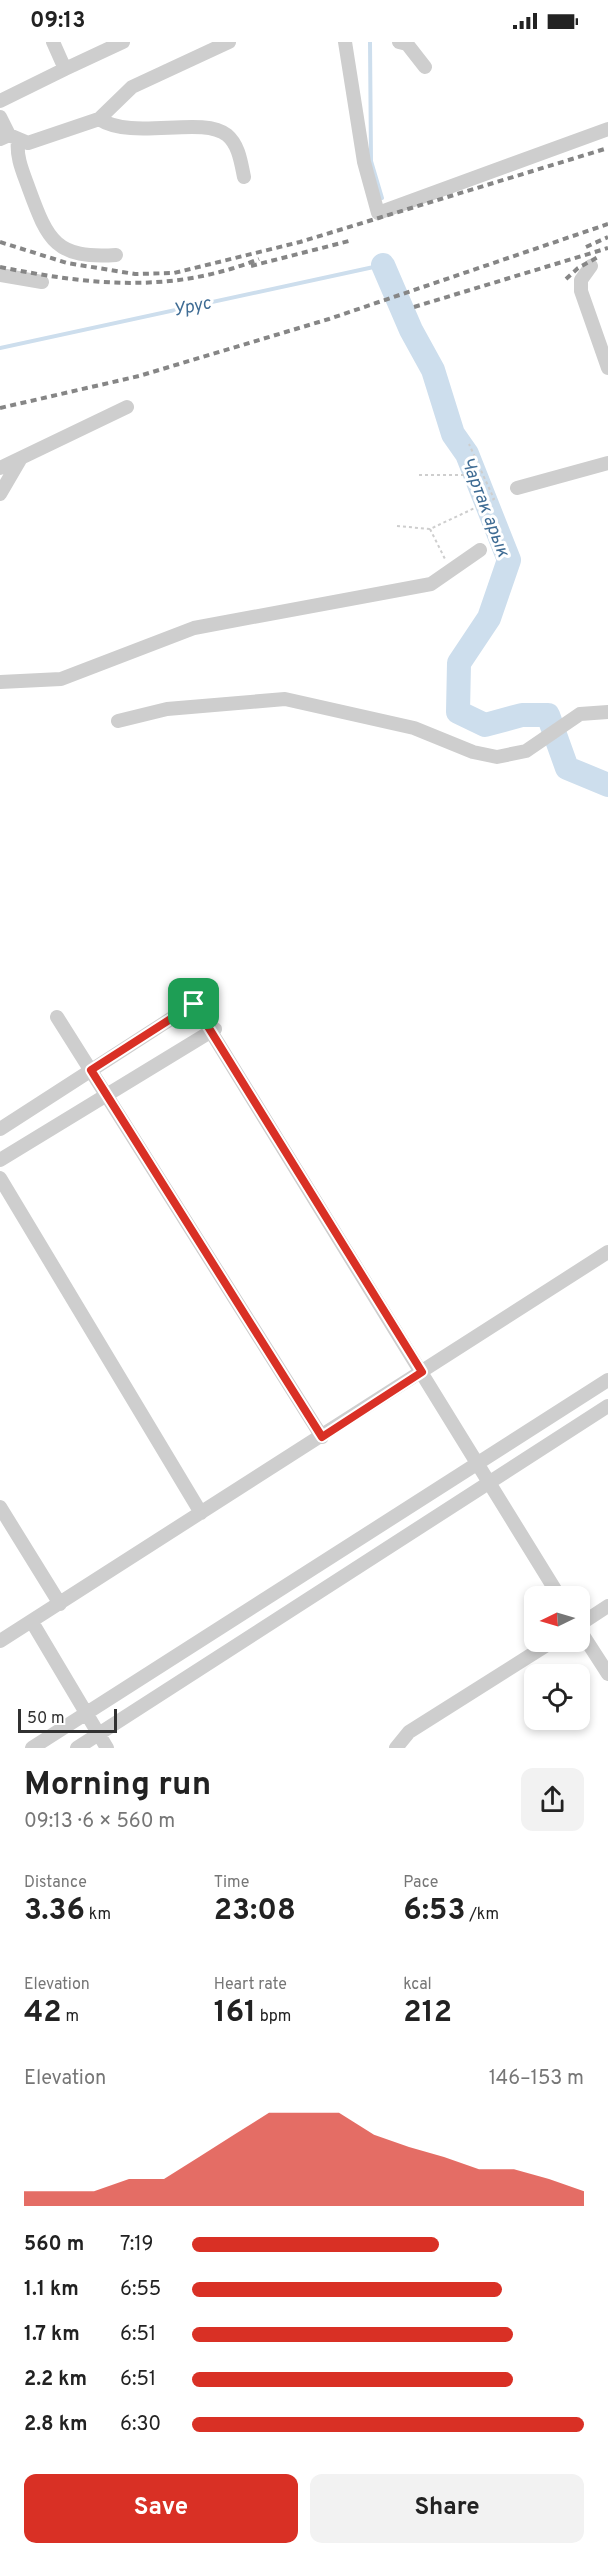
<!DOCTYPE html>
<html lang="en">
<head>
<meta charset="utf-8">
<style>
  body { margin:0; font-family:Overpass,sans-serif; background:#f2f2f2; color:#222; height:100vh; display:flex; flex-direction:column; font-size:22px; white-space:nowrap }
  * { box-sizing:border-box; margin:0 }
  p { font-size:20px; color:#767676 }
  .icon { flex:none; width:33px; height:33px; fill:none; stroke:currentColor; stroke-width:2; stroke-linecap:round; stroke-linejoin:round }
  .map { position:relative; height:1706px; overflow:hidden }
  .sheet { display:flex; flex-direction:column; background:#fff; flex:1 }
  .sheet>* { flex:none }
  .needle { width:39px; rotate:265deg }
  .tools { position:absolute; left:524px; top:1544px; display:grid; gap:12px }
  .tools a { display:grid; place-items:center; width:66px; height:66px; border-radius:12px; background:#fff; box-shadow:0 3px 9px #0003; font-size:30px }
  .scale { position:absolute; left:18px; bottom:15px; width:99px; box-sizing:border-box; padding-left:6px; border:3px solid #313131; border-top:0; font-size:16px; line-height:21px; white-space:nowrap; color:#313131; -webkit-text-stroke:4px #fff; paint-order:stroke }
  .pin { position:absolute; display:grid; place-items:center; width:51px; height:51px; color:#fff; margin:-26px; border-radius:12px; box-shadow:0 3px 9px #0006 }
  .round { display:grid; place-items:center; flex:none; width:63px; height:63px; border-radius:12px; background:#f2f2f2 }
  .head { display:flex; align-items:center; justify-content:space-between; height:102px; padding:0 24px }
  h1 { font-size:33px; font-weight:700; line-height:45px }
  .metrics { display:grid; grid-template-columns:repeat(3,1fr); gap:9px; height:102px; padding:6px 24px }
  .metrics div { display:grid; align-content:center }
  .metrics b { font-size:30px; font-weight:700 }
  .metrics small { font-size:16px; font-weight:400 }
  .metrics p { font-size:16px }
  .chart { height:168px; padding:12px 24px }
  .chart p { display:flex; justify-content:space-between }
  .chart svg { width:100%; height:108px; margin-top:6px; fill:#d93025; opacity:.7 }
  .primary-button { display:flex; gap:12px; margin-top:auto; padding:12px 24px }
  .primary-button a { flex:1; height:69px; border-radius:12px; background:#d93025; color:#fff; font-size:24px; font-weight:700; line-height:69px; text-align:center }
  .primary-button a+a { background:#f2f2f2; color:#222 }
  ul { padding:0 24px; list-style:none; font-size:20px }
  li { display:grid; grid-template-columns:96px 72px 1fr; align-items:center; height:45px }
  li i { height:15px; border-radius:8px; background:#d93025 }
  .status { display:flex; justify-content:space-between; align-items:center; height:42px; padding:0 30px; background:#fff; direction:ltr }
  .status svg { height:16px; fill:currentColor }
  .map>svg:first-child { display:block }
</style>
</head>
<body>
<div class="status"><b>09:13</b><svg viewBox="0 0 49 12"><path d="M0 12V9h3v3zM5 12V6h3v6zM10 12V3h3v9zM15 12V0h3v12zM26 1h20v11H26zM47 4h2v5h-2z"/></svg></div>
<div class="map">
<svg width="608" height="1706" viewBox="0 0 608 1706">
  <rect width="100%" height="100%" fill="#fff"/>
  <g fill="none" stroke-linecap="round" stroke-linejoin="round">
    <!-- stream -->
    <path stroke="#cddeed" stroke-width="4" d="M 370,0 L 371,119 L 382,156
      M 0,306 L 383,223 L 382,214"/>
    <!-- river -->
    <path stroke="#cddeed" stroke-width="24" d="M 383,223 L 411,288 L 433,328 L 453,392 L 467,412 L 509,518 L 489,576 L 459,621 L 458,670 L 485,683 L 522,673 L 548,673 L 567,726 L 608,743"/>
    <!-- path -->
    <path stroke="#cecece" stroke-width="2" stroke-dasharray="3 3" stroke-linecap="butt" d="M 419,433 L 467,433 L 479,464
      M 397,484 L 430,487 L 494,457 L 469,402
      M 430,487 L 445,517"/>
    <!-- minor -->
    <path stroke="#cecece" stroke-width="14" d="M 345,0 L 364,120 L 378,171 L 608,87
      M 399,0 L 407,2 L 425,25
      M 65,27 L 123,0
      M 0,59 L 65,27 L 53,0
      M 0,75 L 9,93 L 0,97
      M 99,77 C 133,99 202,73 227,93 C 239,103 241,121 244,135
      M 9,93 L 28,101 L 99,77 L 132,45 L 229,0
      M 18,98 C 16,116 23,130 29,147 C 48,199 56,217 116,213
      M 591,224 L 581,238 L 581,249 L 608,326
      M 0,233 L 42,240
      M 0,426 L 127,365
      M 517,446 L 608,421
      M 0,452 L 21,416
      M 0,640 L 61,637 L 194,586 L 431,542 L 480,508
      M 118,679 L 167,667 L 285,657 L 414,686 L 473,710 L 497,715 L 526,709 L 580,672 L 608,670
      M 189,954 L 559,1554
      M 57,975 L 322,1395
      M 0,1087 L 200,958
      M 0,1118 L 215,987
      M 0,1136 L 201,1471
      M 0,1465 L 60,1562
      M 32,1580 L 107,1706
      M 579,1583 L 608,1564
      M 579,1587 L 608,1632
      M 0,1599 L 608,1210
      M 32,1706 L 608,1338
      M 77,1706 L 608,1364
      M 396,1706 L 409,1690 L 553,1599"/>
    <!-- rail -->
    <path stroke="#868686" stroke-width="4" stroke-dasharray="6 4.5" stroke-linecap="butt" d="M 0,200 L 67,221 L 135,232 L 174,231 L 300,200 L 608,106
      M 586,205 L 608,195
      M 251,224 L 349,199
      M 0,225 C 90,243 172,252 259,217
      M 566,237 L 578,226 L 600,214
      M 414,265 L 608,206
      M 0,366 L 139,334 L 329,277 L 608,182"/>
  </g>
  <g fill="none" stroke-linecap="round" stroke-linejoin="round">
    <!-- route casing -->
    <g stroke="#fff" stroke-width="12">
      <path id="route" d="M 194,962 L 422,1330 L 322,1395 L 91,1028 Z"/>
    </g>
    <!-- route -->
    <use href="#route" stroke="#d93025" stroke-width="8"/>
  </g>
  <g text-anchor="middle" stroke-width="6" stroke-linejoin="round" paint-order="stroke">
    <!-- water labels -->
    <g font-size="18" font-style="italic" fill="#3f6c94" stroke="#fff">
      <text transform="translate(192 264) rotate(-12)" y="6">Урус</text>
      <text transform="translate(486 465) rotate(69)" y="6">Чартак арык</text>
    </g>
  </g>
</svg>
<div class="tools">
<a><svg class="needle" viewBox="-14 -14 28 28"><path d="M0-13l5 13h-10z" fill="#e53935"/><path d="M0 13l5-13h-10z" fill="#767676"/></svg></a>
<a><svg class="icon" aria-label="locate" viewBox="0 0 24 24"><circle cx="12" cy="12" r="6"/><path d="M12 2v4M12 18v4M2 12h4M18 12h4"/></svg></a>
</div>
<div class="scale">50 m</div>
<div class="pin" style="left:194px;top:962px;background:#1e9e55"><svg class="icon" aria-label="arrive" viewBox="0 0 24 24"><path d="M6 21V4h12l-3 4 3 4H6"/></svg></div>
</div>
<section class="sheet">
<div class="head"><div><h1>Morning run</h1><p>09:13 · 6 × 560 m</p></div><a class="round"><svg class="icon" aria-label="share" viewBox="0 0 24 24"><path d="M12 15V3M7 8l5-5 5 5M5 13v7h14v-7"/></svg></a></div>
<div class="metrics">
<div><p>Distance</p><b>3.36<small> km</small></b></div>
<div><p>Time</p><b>23:08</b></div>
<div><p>Pace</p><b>6:53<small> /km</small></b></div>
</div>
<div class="metrics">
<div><p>Elevation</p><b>42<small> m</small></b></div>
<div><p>Heart rate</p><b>161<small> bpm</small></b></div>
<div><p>kcal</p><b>212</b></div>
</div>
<div class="chart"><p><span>Elevation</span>146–153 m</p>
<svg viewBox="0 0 160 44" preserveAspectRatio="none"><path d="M0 44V38L10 38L20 38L30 33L40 33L50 24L60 15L70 6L80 6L90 6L100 15L110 20L120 24L130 29L140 29L150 33L160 38V44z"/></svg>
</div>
<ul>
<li><b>560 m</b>7:19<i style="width:63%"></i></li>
<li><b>1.1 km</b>6:55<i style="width:79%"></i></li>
<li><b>1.7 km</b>6:51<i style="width:82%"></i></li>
<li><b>2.2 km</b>6:51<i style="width:82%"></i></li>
<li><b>2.8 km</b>6:30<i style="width:100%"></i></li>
</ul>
<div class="primary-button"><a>Save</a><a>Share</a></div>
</section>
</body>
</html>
